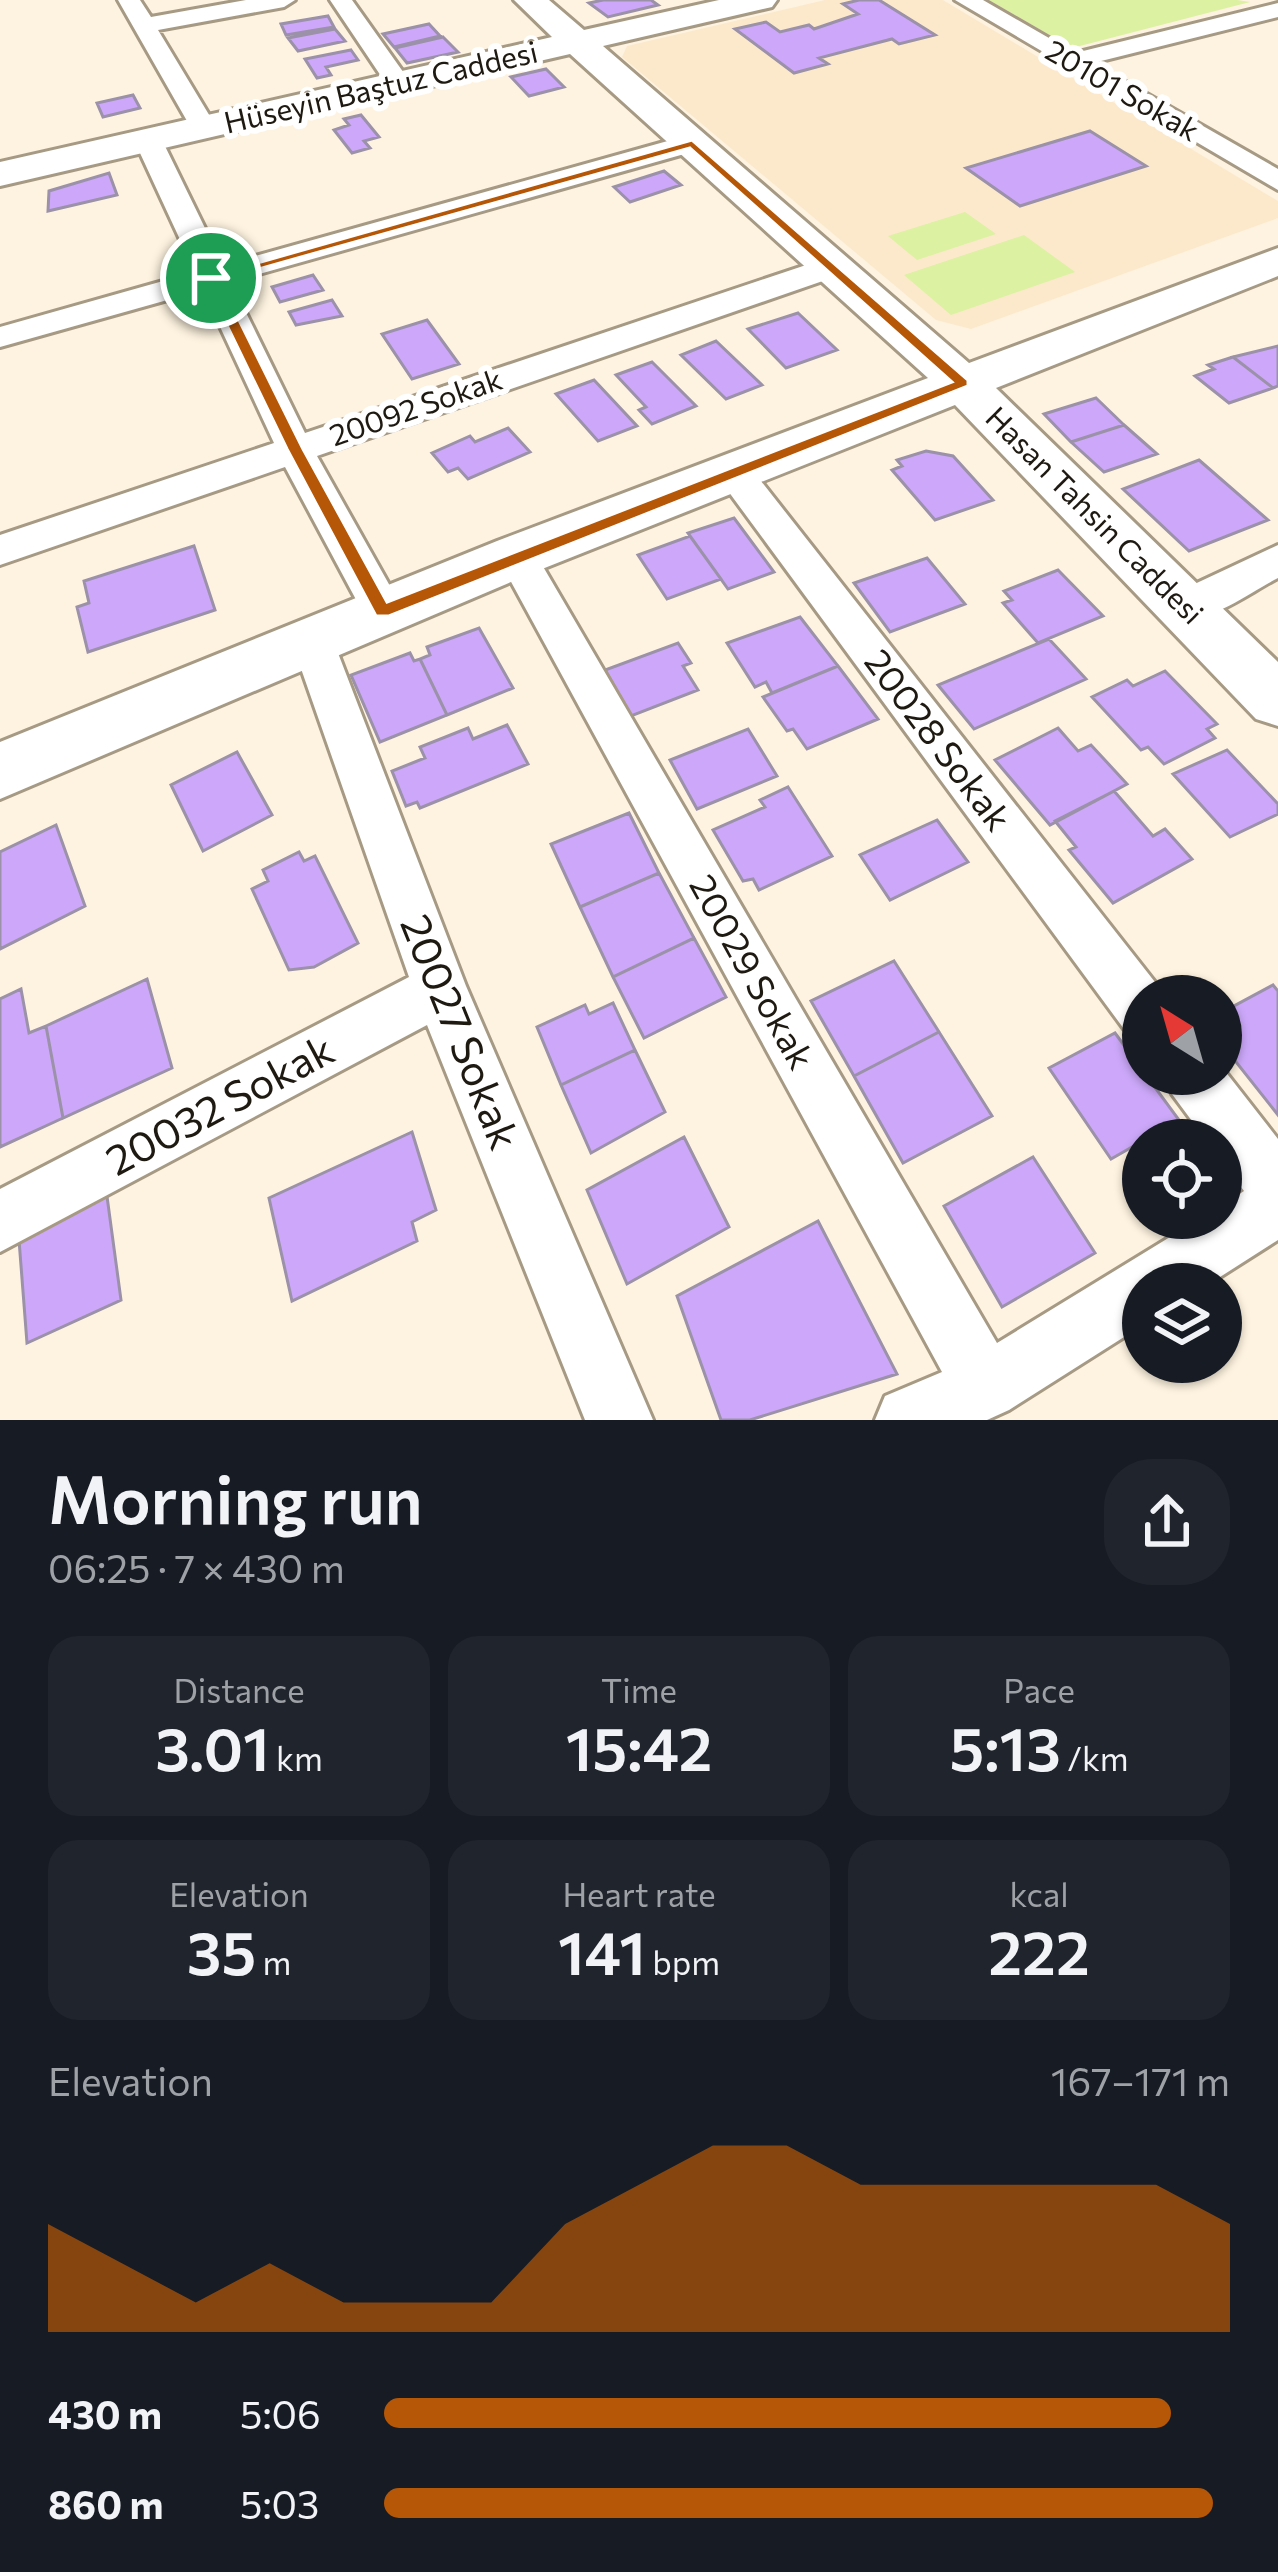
<!DOCTYPE html>
<html lang="en">
<head>
<meta charset="utf-8">
<style>
  body { margin:0; font-family:Commissioner,sans-serif; background:#20242c; color:#f1f3f6; height:100vh; display:flex; flex-direction:column; font-size:45px; white-space:nowrap }
  * { box-sizing:border-box; margin:0 }
  p { font-size:39px; color:#9ea1a6 }
  .icon { flex:none; width:66px; height:66px; fill:none; stroke:currentColor; stroke-width:2; stroke-linecap:round; stroke-linejoin:round }
  .map { position:relative; height:1420px; overflow:hidden }
  .details { display:flex; flex-direction:column; background:#171b24; flex:1 }
  .details>* { flex:none }
  .needle { width:78px; rotate:323deg }
  .buttons { position:absolute; left:1122px; top:975px; display:grid; gap:24px }
  .buttons a { display:grid; place-items:center; width:120px; height:120px; border-radius:50%; background:#171b24; box-shadow:0 3px 9px #0004; font-size:60px }
  .pin { position:absolute; display:grid; place-items:center; width:102px; height:102px; color:#fff; margin:-51px; border:6px solid #fff; border-radius:50%; box-shadow:0 3px 12px #0007 }
  .round { display:grid; place-items:center; flex:none; width:126px; height:126px; border-radius:48px; background:#20242c }
  .summary { display:flex; align-items:center; justify-content:space-between; height:204px; padding:0 48px }
  h1 { font-size:66px; font-weight:600; line-height:90px }
  .figures { display:grid; grid-template-columns:repeat(3,1fr); gap:18px; height:204px; padding:12px 48px }
  .figures div { display:grid; align-content:center; border-radius:30px; background:#20242c; text-align:center }
  .figures b { font-size:60px; font-weight:600 }
  .figures small { font-size:33px; font-weight:400 }
  .figures p { font-size:33px }
  .chart { height:336px; padding:24px 48px }
  .chart p { display:flex; justify-content:space-between }
  .chart svg { width:100%; height:216px; margin-top:12px; fill:#b55706; opacity:.7 }
  ul { padding:0 48px; list-style:none; font-size:39px }
  li { display:grid; grid-template-columns:192px 144px 1fr; align-items:center; height:90px }
  li i { height:30px; border-radius:15px; background:#b55706 }
  .map>svg:first-child { display:block }
</style>
</head>
<body>
<div class="map">
<svg width="1278" height="1420" viewBox="0 0 1278 1420">
  <rect width="100%" height="100%" fill="#fef3e0"/>
  <!-- built -->
  <path fill="#fce9cb" d="M 825,0 L 943,0 L 1278,201 L 1278,218 L 971,329 L 936,320 L 622,57 L 627,46 Z"/>
  <!-- green -->
  <path fill="#dcf1a1" d="M 989,0 L 1237,0 L 1250,2 L 1072,48 Z
    M 965,212 L 996,234 L 917,260 L 888,236 Z
    M 1024,235 L 1075,272 L 951,315 L 904,275 Z"/>
  <!-- building -->
  <path fill="#cda8fa" stroke="#9b91a8" stroke-width="3" d="M 603,0 L 651,0 L 658,5 L 608,17 L 589,3 Z
    M 859,0 L 879,0 L 935,35 L 899,44 L 892,39 L 819,58 L 828,64 L 794,73 L 735,29 L 766,22 L 780,32 L 809,25 L 814,29 L 858,14 L 843,4 Z
    M 328,16 L 334,27 L 286,35 L 281,24 Z
    M 429,24 L 440,36 L 394,47 L 383,34 Z
    M 335,29 L 345,41 L 298,51 L 288,38 Z
    M 443,37 L 458,52 L 407,63 L 395,48 Z
    M 351,50 L 358,60 L 326,67 L 331,75 L 317,78 L 305,59 Z
    M 546,69 L 564,87 L 529,96 L 511,77 Z
    M 133,95 L 140,108 L 103,117 L 97,103 Z
    M 361,115 L 379,137 L 364,141 L 370,148 L 352,153 L 334,130 L 349,125 L 344,119 Z
    M 1090,131 L 1146,166 L 1020,206 L 966,168 Z
    M 664,171 L 681,185 L 630,202 L 614,187 Z
    M 109,173 L 117,195 L 48,211 L 49,191 Z
    M 313,275 L 323,290 L 280,302 L 272,287 Z
    M 332,300 L 342,316 L 296,325 L 289,312 Z
    M 798,313 L 837,350 L 786,368 L 748,329 Z
    M 427,320 L 459,364 L 412,379 L 382,334 Z
    M 716,341 L 762,385 L 726,399 L 681,355 Z
    M 1278,346 L 1278,386 L 1273,388 L 1233,357 Z
    M 1233,357 L 1273,388 L 1229,403 L 1195,376 L 1214,369 L 1208,365 Z
    M 652,362 L 696,406 L 652,424 L 639,410 L 646,407 L 616,375 Z
    M 594,380 L 637,426 L 598,441 L 556,394 Z
    M 1096,398 L 1124,425 L 1071,442 L 1044,414 Z
    M 1124,425 L 1157,454 L 1104,472 L 1071,442 Z
    M 508,428 L 530,452 L 468,479 L 458,468 L 448,472 L 432,453 L 470,436 L 475,442 Z
    M 926,451 L 953,456 L 993,500 L 935,520 L 892,470 L 902,466 L 897,460 Z
    M 1199,460 L 1268,520 L 1189,551 L 1123,489 Z
    M 734,518 L 774,572 L 728,589 L 688,533 Z
    M 690,536 L 721,579 L 667,599 L 638,555 Z
    M 194,546 L 215,610 L 88,652 L 77,607 L 89,603 L 84,581 Z
    M 927,558 L 965,604 L 890,632 L 854,583 Z
    M 1058,570 L 1103,616 L 1038,643 L 1003,603 L 1012,600 L 1004,591 Z
    M 800,617 L 838,666 L 772,693 L 766,682 L 755,687 L 727,643 Z
    M 479,628 L 513,688 L 447,715 L 420,659 L 430,655 L 427,647 Z
    M 1049,639 L 1086,679 L 974,729 L 938,685 Z
    M 678,643 L 691,663 L 683,666 L 698,690 L 631,716 L 605,670 Z
    M 410,653 L 414,661 L 420,659 L 447,715 L 380,742 L 351,675 Z
    M 838,666 L 878,719 L 807,749 L 793,729 L 787,731 L 763,697 Z
    M 1165,671 L 1217,724 L 1207,729 L 1215,738 L 1164,764 L 1148,747 L 1141,750 L 1092,697 L 1127,680 L 1133,686 Z
    M 507,725 L 528,764 L 420,808 L 417,802 L 406,806 L 392,771 L 425,758 L 420,747 L 468,728 L 473,739 Z
    M 1058,728 L 1078,751 L 1091,745 L 1127,784 L 1050,825 L 995,760 Z
    M 748,729 L 777,776 L 697,809 L 670,760 Z
    M 1227,750 L 1278,804 L 1278,814 L 1230,837 L 1173,774 Z
    M 237,752 L 272,815 L 203,851 L 171,785 Z
    M 788,787 L 832,856 L 759,890 L 753,879 L 743,881 L 713,830 L 765,807 L 760,800 Z
    M 1114,791 L 1153,836 L 1165,829 L 1192,859 L 1113,903 L 1069,850 L 1076,847 L 1055,821 Z
    M 629,813 L 659,873 L 580,907 L 551,844 Z
    M 937,820 L 968,862 L 890,900 L 860,855 Z
    M 56,825 L 85,906 L 0,949 L 0,852 Z
    M 299,852 L 304,861 L 315,856 L 358,943 L 314,967 L 289,970 L 252,889 L 268,881 L 263,870 Z
    M 659,873 L 694,938 L 613,977 L 580,907 Z
    M 694,938 L 726,997 L 644,1038 L 613,977 Z
    M 894,961 L 939,1032 L 854,1076 L 811,1001 Z
    M 147,979 L 172,1068 L 63,1118 L 46,1026 Z
    M 1273,985 L 1278,991 L 1278,1115 L 1221,1043 L 1221,1013 Z
    M 21,989 L 29,1033 L 46,1026 L 63,1118 L 0,1147 L 0,999 Z
    M 613,1003 L 635,1050 L 561,1085 L 537,1027 L 585,1005 L 589,1014 Z
    M 939,1032 L 992,1116 L 903,1163 L 854,1076 Z
    M 1115,1033 L 1179,1120 L 1111,1159 L 1049,1068 Z
    M 635,1050 L 665,1112 L 591,1153 L 561,1085 Z
    M 412,1132 L 436,1210 L 412,1222 L 417,1241 L 292,1301 L 269,1198 Z
    M 684,1137 L 729,1227 L 627,1284 L 587,1190 Z
    M 1033,1157 L 1095,1253 L 1002,1307 L 944,1206 Z
    M 106,1189 L 121,1300 L 27,1343 L 18,1227 Z
    M 818,1221 L 897,1374 L 750,1420 L 721,1420 L 677,1296 Z"/>
  <g fill="none" stroke-linecap="round" stroke-linejoin="round">
    <!-- street casing -->
    <g stroke="#a79a84" stroke-width="6">
      <path id="street" d="M 118,0 L 140,0 L 151,17 L 246,0 L 295,0 L 284,7 L 158,30 L 217,128 L 204,136 L 191,128 Z
        M 330,0 L 352,0 L 411,83 L 407,88 L 389,88 Z
        M 955,0 L 983,0 L 1075,53 L 1278,3 L 1278,17 L 1093,63 L 1278,169 L 1278,190 Z
        M 148,132 L 162,140 L 223,265 L 682,137 L 692,135 L 706,143 L 702,149 L 231,282 L 305,433 L 821,260 L 843,260 L 848,267 L 843,274 L 317,456 L 404,611 L 398,622 L 383,627 L 368,622 L 285,467 L 0,565 L 0,535 L 274,443 L 203,290 L 0,347 L 0,327 L 195,272 L 134,140 Z
        M 733,458 L 746,462 L 1162,991 L 1164,996 L 1143,996 L 1143,1037 L 1124,1029 L 720,480 L 714,471 L 720,462 Z
        M 517,541 L 531,546 L 997,1343 L 1201,1218 L 1221,1218 L 1221,1206 L 1244,1191 L 1221,1160 L 1221,1140 L 1206,1140 L 1172,1094 L 1164,1074 L 1221,1074 L 1221,1066 L 1278,1139 L 1278,1240 L 1209,1284 L 1143,1284 L 1143,1325 L 1009,1410 L 987,1420 L 875,1420 L 885,1396 L 942,1372 L 497,556 L 503,546 Z
        M 1278,545 L 1278,578 C 1248,593 1203,629 1169,618 L 1163,607 L 1169,596 Z
        M 312,623 L 327,628 L 333,640 L 466,986 L 653,1420 L 585,1420 L 427,1025 L 0,1252 L 0,1189 L 409,977 L 291,640 L 297,628 Z"/>
    </g>
    <!-- secondary casing -->
    <g stroke="#a79a84" stroke-width="6">
      <path id="secondary" d="M 514,0 L 549,0 L 584,30 L 719,0 L 777,0 L 772,7 L 603,46 L 969,363 L 1278,248 L 1278,276 L 996,388 L 1278,662 L 1278,726 L 1256,719 L 955,405 L 537,571 L 0,799 L 0,742 L 497,541 L 928,378 L 570,54 L 0,186 L 0,162 L 552,37 Z"/>
    </g>
    <!-- street -->
    <use href="#street" fill="#fff" fill-rule="evenodd"/>
    <!-- secondary -->
    <use href="#secondary" fill="#fff" fill-rule="evenodd"/>
  </g>
  <!-- route -->
  <path fill="#b55706" stroke="#fff" stroke-width="3" fill-rule="evenodd" d="M 692,140 L 968,380 L 968,386 L 389,616 L 376,616 L 287,449 L 204,278 ZM 690,148 L 952,382 L 387,602 L 303,449 L 219,280 Z"/>
  <g text-anchor="middle" stroke-width="12" stroke-linejoin="round" paint-order="stroke">
    <!-- far-street labels -->
    <g font-size="30" fill="#1e1911" stroke="#fff">
      <text transform="translate(381 88) rotate(-13)" y="10">Hüseyin Baştuz Caddesi</text>
      <text transform="translate(1122 91) rotate(30)" y="10">20101 Sokak</text>
      <text transform="translate(416 408) rotate(-19)" y="10">20092 Sokak</text>
      <text transform="translate(1094 516) rotate(45)" y="10">Hasan Tahsin Caddesi</text>
    </g>
    <!-- street labels -->
    <g font-size="36" fill="#1e1911" stroke="#fff">
      <text transform="translate(938 740) rotate(53)" y="13">20028 Sokak</text>
      <text transform="translate(752 972) rotate(61)" y="13">20029 Sokak</text>
    </g>
    <!-- near-street labels -->
    <g font-size="42" fill="#1e1911" stroke="#fff">
      <text transform="translate(460 1032) rotate(68)" y="15">20027 Sokak</text>
      <text transform="translate(220 1105) rotate(-28)" y="15">20032 Sokak</text>
    </g>
  </g>
</svg>
<div class="buttons">
<a><svg class="needle" viewBox="-14 -14 28 28"><path d="M0-13l5 13h-10z" fill="#e53935"/><path d="M0 13l5-13h-10z" fill="#9ea1a6"/></svg></a>
<a><svg class="icon" aria-label="locate" viewBox="0 0 24 24"><circle cx="12" cy="12" r="6"/><path d="M12 2v4M12 18v4M2 12h4M18 12h4"/></svg></a>
<a><svg class="icon" aria-label="layers" viewBox="0 0 24 24"><path d="M12 4l9 5-9 5-9-5zM3 14l9 5 9-5"/></svg></a>
</div>
<div class="pin" style="left:211px;top:278px;background:#1e9e55"><svg class="icon" aria-label="arrive" viewBox="0 0 24 24"><path d="M6 21V4h12l-3 4 3 4H6"/></svg></div>
</div>
<section class="details">
<div class="summary"><div><h1>Morning run</h1><p>06:25 · 7 × 430 m</p></div><a class="round"><svg class="icon" aria-label="share" viewBox="0 0 24 24"><path d="M12 15V3M7 8l5-5 5 5M5 13v7h14v-7"/></svg></a></div>
<div class="figures">
<div><p>Distance</p><b>3.01<small> km</small></b></div>
<div><p>Time</p><b>15:42</b></div>
<div><p>Pace</p><b>5:13<small> /km</small></b></div>
</div>
<div class="figures">
<div><p>Elevation</p><b>35<small> m</small></b></div>
<div><p>Heart rate</p><b>141<small> bpm</small></b></div>
<div><p>kcal</p><b>222</b></div>
</div>
<div class="chart"><p><span>Elevation</span>167–171 m</p>
<svg viewBox="0 0 160 44" preserveAspectRatio="none"><path d="M0 44V22L10 30L20 38L30 30L40 38L50 38L60 38L70 22L80 14L90 6L100 6L110 14L120 14L130 14L140 14L150 14L160 22V44z"/></svg>
</div>
<ul>
<li><b>430 m</b>5:06<i style="width:93%"></i></li>
<li><b>860 m</b>5:03<i style="width:98%"></i></li>
</ul>
</section>
</body>
</html>
